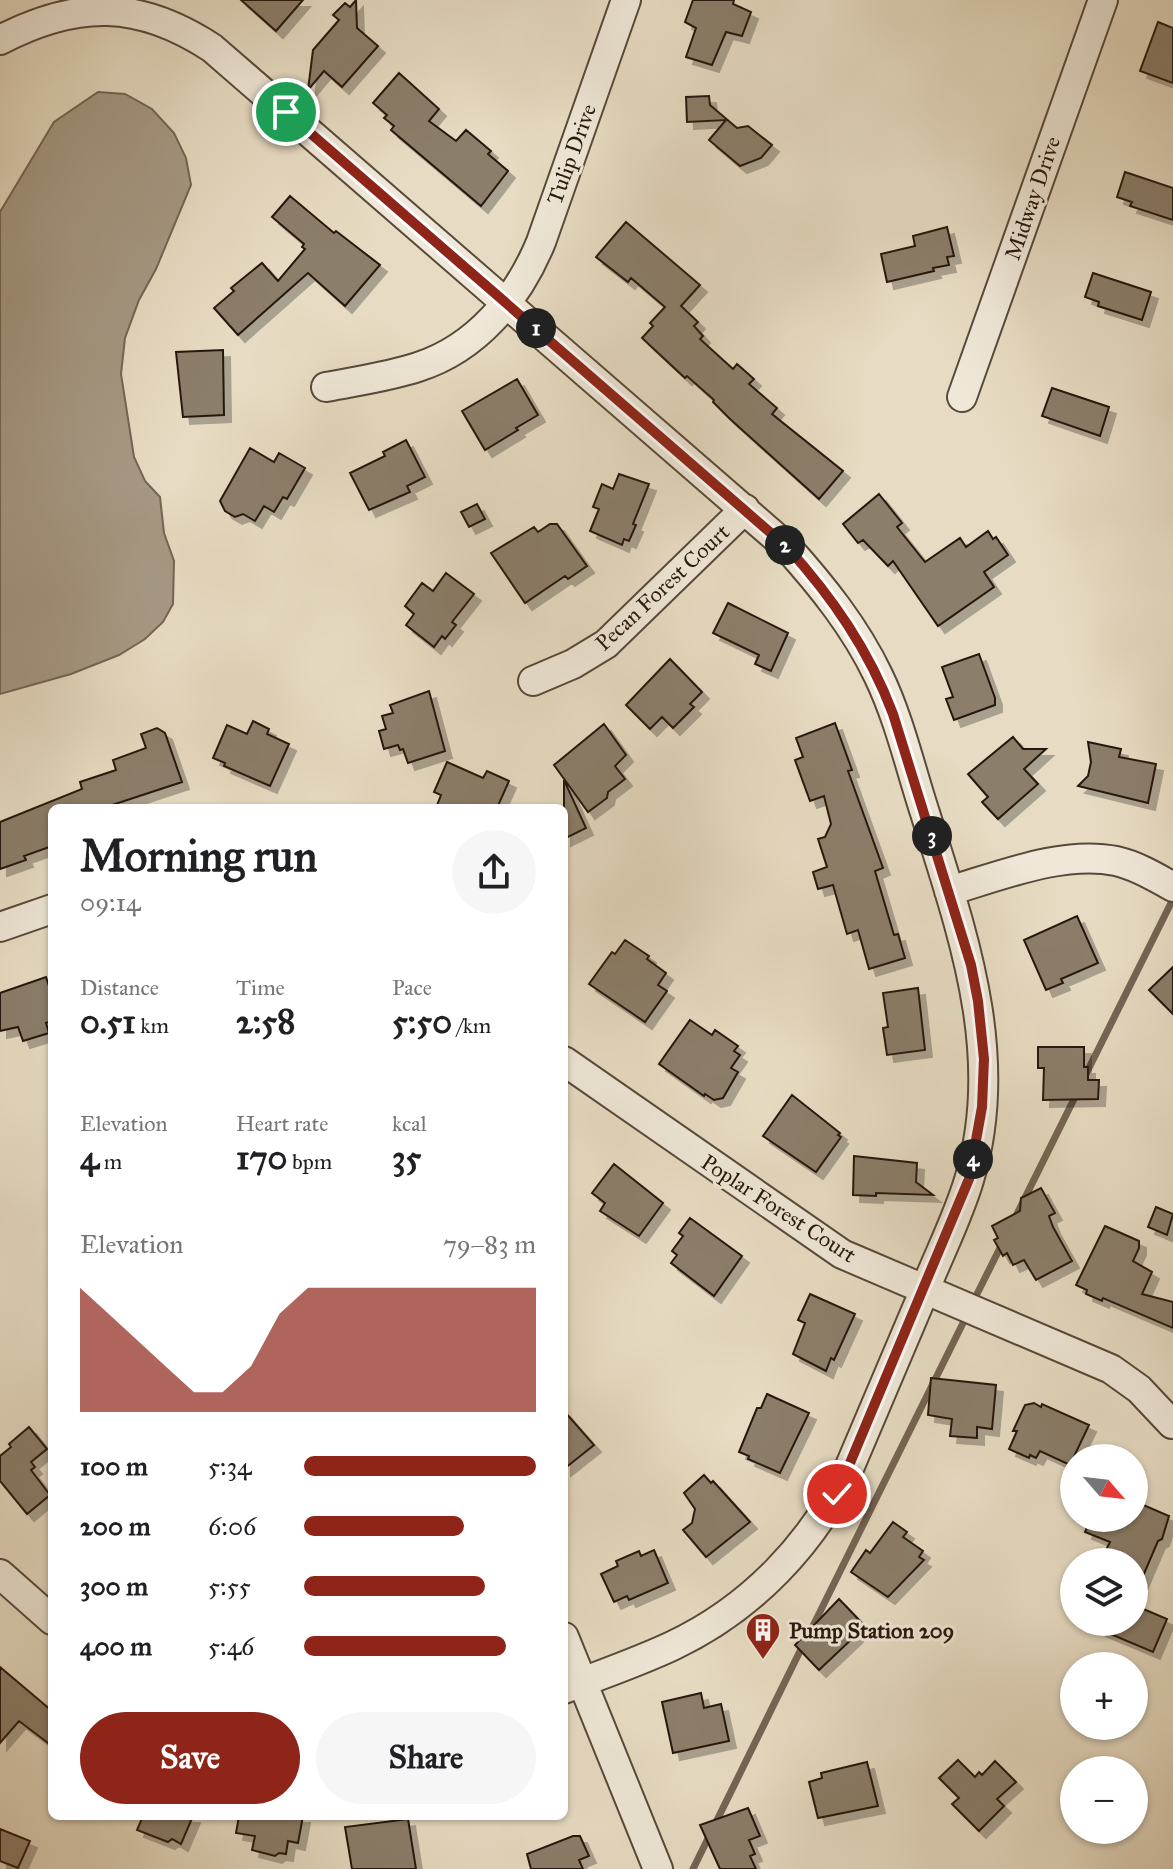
<!DOCTYPE html>
<html lang="en">
<head>
<meta charset="utf-8">
<style>
  body { margin:0; font-family:"IM FELL Great Primer",serif; background:#f6f6f6; color:#202124; height:100vh; display:flex; flex-direction:column; font-size:30px; white-space:nowrap }
  * { box-sizing:border-box; margin:0 }
  p { font-size:26px; color:#757577 }
  .icon { flex:none; width:44px; height:44px; fill:none; stroke:currentColor; stroke-width:2; stroke-linecap:round; stroke-linejoin:round }
  .map { position:relative; flex:1; overflow:hidden }
  .details { position:absolute; left:48px; top:804px; width:520px; height:1016px; display:flex; flex-direction:column; background:#fff; border-radius:12px; box-shadow:0 2px 6px #0004 }
  .details>* { flex:none }
  .needle { width:52px; rotate:118deg }
  .controls { position:absolute; left:1060px; top:1444px; display:grid; gap:16px }
  .controls a { display:grid; place-items:center; width:88px; height:88px; border-radius:50%; background:#fff; box-shadow:0 2px 6px #0004; font-size:40px }
  .pin { position:absolute; display:grid; place-items:center; width:68px; height:68px; color:#fff; margin:-34px; border:4px solid #fff; border-radius:50%; box-shadow:0 2px 8px #0007 }
  .km { position:absolute; width:40px; height:40px; margin:-20px; border-radius:50%; background:#222; color:#fff; font-size:22px; line-height:40px; text-align:center }
  .round { display:grid; place-items:center; flex:none; width:84px; height:84px; border-radius:42px; background:#f6f6f6 }
  .headline { display:flex; align-items:center; justify-content:space-between; height:136px; padding:0 32px }
  h1 { font-size:44px; font-weight:700; line-height:60px }
  .figures { display:grid; grid-template-columns:repeat(3,1fr); gap:12px; height:136px; padding:8px 32px }
  .figures div { display:grid; align-content:center }
  .figures b { font-size:34px; font-weight:700 }
  .figures small { font-size:22px; font-weight:400 }
  .figures p { font-size:22px }
  .chart { height:224px; padding:16px 32px }
  .chart p { display:flex; justify-content:space-between }
  .chart svg { width:100%; height:144px; margin-top:8px; fill:#8f2418; opacity:.7 }
  .primary-button { display:flex; gap:16px; margin-top:auto; padding:16px 32px }
  .primary-button a { flex:1; height:92px; border-radius:48px; background:#8f2418; color:#fff; font-size:32px; font-weight:700; line-height:92px; text-align:center }
  .primary-button a+a { background:#f6f6f6; color:#202124 }
  ul { padding:0 32px; list-style:none; font-size:26px }
  li { display:grid; grid-template-columns:128px 96px 1fr; align-items:center; height:60px }
  li i { height:20px; border-radius:10px; background:#8f2418 }
  .map>svg:first-child { display:block }
</style>
</head>
<body>
<div class="map">
<svg width="1173" height="1869" viewBox="0 0 1173 1869">
  <defs>
    <filter id="shadow"><feDropShadow dx="7" dy="7" stdDeviation="0" flood-color="#0004"/></filter>
  </defs>
  <rect width="100%" height="100%" fill="#e7dcc3"/>
  <filter id="stains"><feTurbulence type="fractalNoise" baseFrequency=".0025" numOctaves="4"/><feColorMatrix values="0 0 0 0 .2 0 0 0 0 .09 0 0 0 0 .02 0 0 0 .5 -.17"/></filter>
  <radialGradient id="worn" r=".72"><stop offset=".6" stop-color="#630" stop-opacity="0"/><stop offset="1" stop-color="#630" stop-opacity=".3"/></radialGradient>
  <!-- water -->
  <path fill="#a69984" stroke="#746554" stroke-width="2" d="M 98,92 L 125,94 L 152,109 L 174,133 L 186,158 L 191,185 L 156,269 L 139,300 L 125,338 L 121,374 L 134,457 L 145,481 L 160,497 L 164,533 L 174,561 L 173,604 L 163,622 L 145,639 L 119,655 L 71,674 L 0,694 L 0,212 L 54,122 Z"/>
  <g fill="none" stroke-linecap="round" stroke-linejoin="round">
    <!-- stream -->
    <path stroke="#746554" stroke-width="7" d="M 1084,1078 L 1173,899
      M 1015,1218 L 1077,1093
      M 972,1304 L 1002,1244
      M 809,1634 L 967,1315
      M 693,1869 L 803,1645"/>
  </g>
  <!-- building -->
  <path fill="#8b7e6b" stroke="#28180b" stroke-width="2" filter="url(#shadow)" d="M 241,0 L 303,0 L 276,31 Z
    M 356,0 L 357,28 L 378,46 L 342,87 L 324,71 L 308,90 L 313,50 L 339,20 L 333,15 L 345,3 L 350,7 Z
    M 693,0 L 734,0 L 733,4 L 751,12 L 742,36 L 726,32 L 712,65 L 686,57 L 696,28 L 685,22 Z
    M 1158,22 L 1173,28 L 1173,83 L 1140,71 Z
    M 399,73 L 439,109 L 429,121 L 456,141 L 466,130 L 491,151 L 488,154 L 508,171 L 481,206 L 391,130 L 394,126 L 384,118 L 387,115 L 373,103 Z
    M 709,96 L 710,105 L 737,128 L 748,126 L 772,145 L 761,158 L 740,166 L 709,140 L 726,120 L 687,122 L 686,97 Z
    M 1125,172 L 1173,188 L 1173,220 L 1130,206 L 1132,202 L 1117,197 Z
    M 290,196 L 334,233 L 336,231 L 380,265 L 345,306 L 308,273 L 238,335 L 214,308 L 234,291 L 231,288 L 262,263 L 278,281 L 305,249 L 302,247 L 304,244 L 272,217 Z
    M 626,222 L 700,285 L 681,306 L 698,322 L 694,326 L 703,336 L 700,339 L 733,369 L 737,364 L 754,379 L 749,384 L 777,408 L 772,414 L 843,471 L 819,499 L 730,419 L 713,402 L 714,400 L 687,376 L 685,378 L 642,338 L 653,326 L 650,323 L 665,307 L 631,278 L 628,282 L 596,257 Z
    M 947,227 L 954,256 L 947,257 L 949,265 L 933,268 L 934,271 L 887,282 L 881,254 L 915,246 L 913,236 Z
    M 1093,273 L 1151,292 L 1142,320 L 1098,306 L 1099,302 L 1085,297 Z
    M 223,350 L 224,415 L 183,417 L 176,352 Z
    M 517,379 L 538,415 L 516,428 L 518,430 L 485,450 L 462,411 Z
    M 1052,388 L 1109,407 L 1100,436 L 1042,416 Z
    M 406,440 L 425,477 L 407,486 L 410,492 L 369,510 L 350,473 L 385,456 L 383,452 Z
    M 250,448 L 274,462 L 279,453 L 305,468 L 287,499 L 283,497 L 274,512 L 264,506 L 255,521 L 243,514 L 235,517 L 225,511 L 220,501 Z
    M 619,474 L 649,484 L 633,524 L 636,525 L 629,541 L 624,539 L 622,545 L 590,531 L 599,509 L 593,507 L 602,484 L 613,489 Z
    M 879,494 L 902,523 L 897,527 L 925,562 L 960,538 L 966,547 L 988,531 L 993,539 L 996,537 L 1008,555 L 984,572 L 994,587 L 938,626 L 893,561 L 888,566 L 863,540 L 858,543 L 843,524 Z
    M 477,504 L 485,519 L 469,527 L 461,512 Z
    M 550,524 L 557,524 L 587,566 L 568,579 L 565,576 L 525,603 L 491,553 L 534,527 L 538,532 Z
    M 446,573 L 474,594 L 452,622 L 456,625 L 445,639 L 442,636 L 434,647 L 406,625 L 414,614 L 405,606 L 422,583 L 433,591 Z
    M 728,603 L 788,633 L 771,671 L 755,664 L 759,655 L 713,633 Z
    M 979,654 L 995,698 L 995,705 L 954,720 L 946,699 L 953,697 L 942,667 Z
    M 670,659 L 702,692 L 690,704 L 694,707 L 673,728 L 662,717 L 650,729 L 626,705 Z
    M 429,691 L 445,751 L 408,763 L 403,749 L 400,750 L 398,745 L 384,749 L 379,731 L 386,729 L 382,716 L 393,713 L 390,705 Z
    M 253,721 L 269,729 L 267,734 L 289,744 L 270,786 L 224,766 L 225,763 L 213,758 L 227,725 L 247,734 Z
    M 835,723 L 852,770 L 848,771 L 883,868 L 875,871 L 894,935 L 898,934 L 905,958 L 869,969 L 858,930 L 847,934 L 833,885 L 818,889 L 813,872 L 827,867 L 818,839 L 825,837 L 831,824 L 824,796 L 810,801 L 795,760 L 803,757 L 796,738 Z
    M 604,724 L 626,755 L 615,766 L 625,779 L 608,792 L 607,798 L 588,812 L 554,765 Z
    M 157,728 L 165,733 L 182,782 L 103,808 L 52,808 L 52,846 L 24,856 L 26,860 L 0,869 L 0,822 L 82,789 L 80,782 L 116,770 L 113,760 L 146,748 L 141,734 Z
    M 1013,737 L 1023,749 L 1046,749 L 1024,769 L 1038,784 L 998,819 L 982,802 L 988,797 L 968,774 Z
    M 1088,742 L 1121,749 L 1119,757 L 1156,764 L 1148,803 L 1078,786 L 1088,776 L 1091,762 Z
    M 447,762 L 483,778 L 487,771 L 509,781 L 497,808 L 436,808 L 441,795 L 434,792 Z
    M 564,780 L 586,828 L 564,839 Z
    M 1077,916 L 1098,963 L 1061,979 L 1063,983 L 1046,990 L 1024,940 Z
    M 625,940 L 649,956 L 647,959 L 666,973 L 658,985 L 667,991 L 645,1022 L 589,984 L 612,952 L 615,954 Z
    M 1173,967 L 1173,1014 L 1149,990 Z
    M 46,977 L 52,995 L 52,1021 L 46,1023 L 49,1033 L 23,1041 L 18,1027 L 0,1031 L 0,993 Z
    M 918,988 L 925,1050 L 887,1055 L 883,1028 L 888,1027 L 883,993 Z
    M 690,1020 L 712,1035 L 715,1030 L 738,1046 L 734,1051 L 740,1055 L 731,1068 L 738,1072 L 723,1098 L 714,1100 L 705,1094 L 704,1096 L 659,1064 Z
    M 1038,1047 L 1084,1047 L 1084,1067 L 1088,1067 L 1088,1080 L 1099,1080 L 1098,1099 L 1043,1100 L 1044,1068 L 1038,1068 Z
    M 792,1095 L 840,1133 L 838,1135 L 841,1137 L 816,1172 L 763,1136 Z
    M 854,1156 L 917,1163 L 916,1182 L 933,1195 L 876,1193 L 876,1196 L 853,1195 Z
    M 614,1164 L 663,1203 L 639,1236 L 600,1211 L 605,1203 L 592,1193 Z
    M 1041,1188 L 1055,1213 L 1049,1216 L 1053,1227 L 1072,1261 L 1036,1280 L 1024,1260 L 1013,1265 L 1007,1253 L 1003,1256 L 994,1240 L 998,1238 L 992,1226 L 1020,1211 L 1021,1198 Z
    M 1156,1207 L 1173,1214 L 1167,1235 L 1148,1227 Z
    M 690,1218 L 742,1256 L 714,1296 L 671,1263 L 677,1255 L 672,1251 L 683,1236 L 679,1233 Z
    M 1105,1226 L 1139,1241 L 1139,1248 L 1133,1261 L 1152,1272 L 1142,1294 L 1173,1302 L 1173,1328 L 1103,1298 L 1102,1301 L 1086,1294 L 1087,1290 L 1076,1285 Z
    M 810,1294 L 855,1314 L 834,1360 L 831,1358 L 826,1371 L 793,1354 L 805,1323 L 798,1320 Z
    M 931,1378 L 996,1385 L 992,1429 L 977,1427 L 977,1438 L 950,1436 L 952,1419 L 928,1415 Z
    M 767,1394 L 809,1413 L 780,1473 L 748,1459 L 749,1456 L 739,1452 L 757,1408 L 761,1408 Z
    M 1034,1403 L 1041,1407 L 1042,1404 L 1089,1425 L 1070,1465 L 1040,1451 L 1036,1458 L 1030,1455 L 1029,1458 L 1009,1449 L 1017,1431 L 1013,1431 L 1025,1405 Z
    M 564,1411 L 594,1445 L 564,1469 Z
    M 29,1427 L 47,1449 L 31,1462 L 35,1467 L 31,1470 L 50,1495 L 27,1514 L 0,1481 L 0,1456 L 11,1447 L 9,1444 Z
    M 704,1475 L 711,1483 L 713,1481 L 750,1522 L 706,1557 L 683,1530 L 692,1523 L 695,1509 L 684,1493 Z
    M 1134,1501 L 1169,1516 L 1162,1539 L 1158,1541 L 1134,1597 L 1134,1562 L 1119,1562 L 1121,1556 L 1106,1550 L 1110,1542 L 1085,1532 L 1091,1518 L 1134,1518 Z
    M 893,1522 L 907,1532 L 903,1537 L 923,1551 L 919,1557 L 924,1560 L 888,1597 L 851,1572 L 866,1550 L 870,1553 Z
    M 654,1550 L 668,1583 L 629,1600 L 627,1596 L 614,1602 L 601,1574 L 618,1566 L 616,1561 L 639,1551 L 641,1556 Z
    M 839,1599 L 861,1622 L 851,1631 L 856,1635 L 819,1670 L 795,1645 Z
    M 1134,1605 L 1167,1619 L 1153,1652 L 1082,1622 L 1134,1622 Z
    M 0,1667 L 52,1711 L 52,1746 L 19,1721 L 0,1743 Z
    M 701,1693 L 704,1708 L 721,1704 L 729,1741 L 673,1753 L 662,1702 Z
    M 958,1760 L 975,1777 L 979,1772 L 982,1775 L 995,1761 L 1016,1782 L 997,1799 L 1004,1806 L 979,1831 L 952,1804 L 959,1798 L 939,1778 Z
    M 867,1762 L 878,1806 L 818,1818 L 809,1782 L 822,1778 L 821,1773 Z
    M 748,1808 L 760,1836 L 749,1840 L 755,1854 L 750,1856 L 756,1869 L 720,1869 L 700,1825 Z
    M 143,1816 L 193,1816 L 181,1844 L 172,1839 L 168,1842 L 137,1830 Z
    M 239,1816 L 303,1816 L 298,1843 L 288,1841 L 286,1854 L 279,1853 L 275,1856 L 252,1850 L 255,1836 L 236,1833 Z
    M 408,1819 L 416,1869 L 352,1869 L 345,1827 Z
    M 0,1829 L 30,1841 L 18,1868 L 0,1861 Z
    M 573,1836 L 580,1836 L 589,1856 L 579,1860 L 583,1869 L 531,1869 L 527,1854 Z"/>
  <g fill="none" stroke-linecap="round" stroke-linejoin="round">
    <!-- minor casing -->
    <g stroke="#584939" stroke-width="32">
      <path id="minor" d="M 0,40 C 77,0 139,0 212,48 L 787,547 C 822,586 855,627 878,675 C 899,718 910,767 925,813 C 962,932 1007,1055 969,1180 C 958,1217 940,1252 926,1287 C 900,1347 875,1407 850,1466 C 813,1544 751,1609 672,1646 C 638,1662 600,1675 564,1689
        M 326,387 C 356,381 388,377 418,367 C 477,348 518,298 541,242 L 626,0
        M 962,397 L 1103,0
        M 533,681 L 573,664 L 606,644 L 745,509
        M 949,891 C 1000,876 1063,850 1116,861 C 1135,865 1156,877 1173,887
        M 0,927 L 52,909
        M 564,1061 L 842,1254 L 1111,1369 L 1139,1389 L 1172,1424
        M 0,1574 L 52,1620
        M 564,1637 L 658,1869"/>
    </g>
    <!-- minor -->
    <use href="#minor" stroke="#efe8d8" stroke-width="28"/>
  </g>
  <g fill="none" stroke-linecap="round" stroke-linejoin="round">
    <!-- route casing -->
    <g stroke="#fff" stroke-width="16">
      <path id="route" d="M 286,112 L 787,547 C 832,597 869,650 893,714 L 971,965 L 978,1001 L 984,1059 L 982,1107 L 969,1179 L 837,1494"/>
    </g>
    <!-- route -->
    <use href="#route" stroke="#8f2418" stroke-width="10"/>
  </g>
  <!-- icons -->
  <defs>
    <g id="building-pin" transform="scale(1.8)"><path d="M0 17L-7.5 6A9.5 9.5 0 1 1 7.5 6Z" fill="#8f2418" stroke="#efe8d8"/><path d="M-4-6H4V6H1V3H-1V6H-4ZM-2.5-4.3h1.7v1.8h-1.7ZM.8-4.3h1.7v1.8H.8ZM-2.5-1h1.7V.8h-1.7ZM.8-1h1.7V.8H.8Z" fill="#fff"/></g>
  </defs>
  <g fill-rule="evenodd">
    <use href="#building-pin" x="763" y="1630"/>
  </g>
  <g text-anchor="middle" stroke-width="6" stroke-linejoin="round" paint-order="stroke">
    <!-- street labels -->
    <g font-size="22" fill="#28180b" stroke="#efe8d8">
      <text transform="translate(571 154) rotate(-70)" y="8">Tulip Drive</text>
      <text transform="translate(1032 198) rotate(-71)" y="8">Midway Drive</text>
      <text transform="translate(662 587) rotate(-43)" y="8">Pecan Forest Court</text>
      <text transform="translate(779 1208) rotate(33)" y="8">Poplar Forest Court</text>
    </g>
    <!-- poi labels -->
    <g font-size="22" font-weight="bold" fill="#28180b" stroke="#efe8d8" text-anchor="start">
      <text x="789" y="1638">Pump Station 209</text>
    </g>
  </g>
  <rect width="100%" height="100%" filter="url(#stains)"/>
  <rect width="100%" height="100%" fill="url(#worn)"/>
</svg>
<div class="controls">
<a><svg class="needle" viewBox="-14 -14 28 28"><path d="M0-13l5 13h-10z" fill="#e53935"/><path d="M0 13l5-13h-10z" fill="#757577"/></svg></a>
<a><svg class="icon" aria-label="layers" viewBox="0 0 24 24"><path d="M12 4l9 5-9 5-9-5zM3 14l9 5 9-5"/></svg></a>
<a>+</a>
<a>−</a>
</div>
<div class="pin" style="left:286px;top:112px;background:#1e9e55"><svg class="icon" aria-label="arrive" viewBox="0 0 24 24"><path d="M6 21V4h12l-3 4 3 4H6"/></svg></div>
<div class="pin" style="left:837px;top:1494px;background:#d93025"><svg class="icon" aria-label="check" viewBox="0 0 24 24"><path d="M5 12l5 5 9-10"/></svg></div>
<b class="km" style="left:536px;top:328px">1</b>
<b class="km" style="left:785px;top:545px">2</b>
<b class="km" style="left:932px;top:836px">3</b>
<b class="km" style="left:973px;top:1159px">4</b>
<section class="details">
<div class="headline"><div><h1>Morning run</h1><p>09:14</p></div><a class="round"><svg class="icon" aria-label="share" viewBox="0 0 24 24"><path d="M12 15V3M7 8l5-5 5 5M5 13v7h14v-7"/></svg></a></div>
<div class="figures">
<div><p>Distance</p><b>0.51<small> km</small></b></div>
<div><p>Time</p><b>2:58</b></div>
<div><p>Pace</p><b>5:50<small> /km</small></b></div>
</div>
<div class="figures">
<div><p>Elevation</p><b>4<small> m</small></b></div>
<div><p>Heart rate</p><b>170<small> bpm</small></b></div>
<div><p>kcal</p><b>35</b></div>
</div>
<div class="chart"><p><span>Elevation</span>79–83 m</p>
<svg viewBox="0 0 160 44" preserveAspectRatio="none"><path d="M0 44V6L10 14L20 22L30 30L40 38L50 38L60 30L70 14L80 6L90 6L100 6L110 6L120 6L130 6L140 6L150 6L160 6V44z"/></svg>
</div>
<ul>
<li><b>100 m</b>5:34<i style="width:100%"></i></li>
<li><b>200 m</b>6:06<i style="width:69%"></i></li>
<li><b>300 m</b>5:55<i style="width:78%"></i></li>
<li><b>400 m</b>5:46<i style="width:87%"></i></li>
</ul>
<div class="primary-button"><a>Save</a><a>Share</a></div>
</section>
</div>
</body>
</html>
